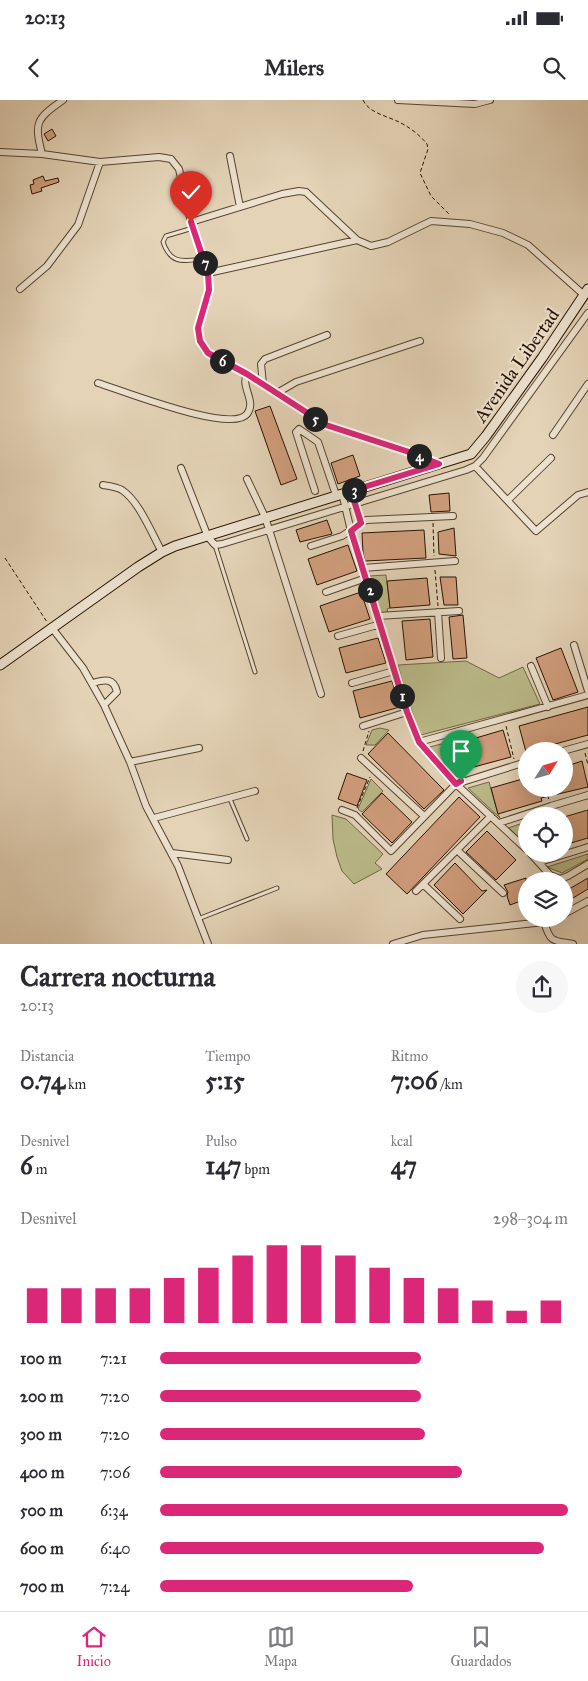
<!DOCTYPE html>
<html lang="es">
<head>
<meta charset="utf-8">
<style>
  body { margin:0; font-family:"IM FELL Great Primer",serif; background:#f7f7f7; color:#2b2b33; height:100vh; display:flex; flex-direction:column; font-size:19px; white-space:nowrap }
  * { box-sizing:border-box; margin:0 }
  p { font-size:16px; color:#7c7c81 }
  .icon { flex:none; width:28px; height:28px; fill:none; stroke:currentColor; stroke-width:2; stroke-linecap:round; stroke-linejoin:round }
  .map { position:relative; height:844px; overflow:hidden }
  .panel { display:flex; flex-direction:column; background:#fff; flex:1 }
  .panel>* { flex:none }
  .needle { width:32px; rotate:53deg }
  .controls { position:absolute; left:518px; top:642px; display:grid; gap:10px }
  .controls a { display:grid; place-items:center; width:55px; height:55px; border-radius:50%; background:#fff; box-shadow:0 5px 20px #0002; font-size:25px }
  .pin { position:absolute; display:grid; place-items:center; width:42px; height:42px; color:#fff; margin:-51px -21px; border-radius:50% 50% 50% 0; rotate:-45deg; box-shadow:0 0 5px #0007 }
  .pin .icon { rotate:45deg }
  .km { position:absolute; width:25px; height:25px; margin:-12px; border-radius:50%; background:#222; color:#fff; font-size:14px; line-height:25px; text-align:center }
  .round { display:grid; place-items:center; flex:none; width:52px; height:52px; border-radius:26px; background:#f7f7f7 }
  .headline { display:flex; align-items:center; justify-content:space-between; height:85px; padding:0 20px }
  h1 { font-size:28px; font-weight:700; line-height:38px }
  .figures { display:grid; grid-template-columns:repeat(3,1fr); gap:8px; height:85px; padding:5px 20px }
  .figures div { display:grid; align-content:center }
  .figures b { font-size:25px; font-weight:700 }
  .figures small { font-size:14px; font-weight:400 }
  .figures p { font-size:14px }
  .chart { height:140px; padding:10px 20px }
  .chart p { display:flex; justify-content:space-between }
  .chart svg { width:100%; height:90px; margin-top:5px; stroke:#db2777; stroke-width:6 }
  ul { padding:0 20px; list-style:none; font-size:16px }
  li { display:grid; grid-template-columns:80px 60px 1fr; align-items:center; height:38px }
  li i { height:12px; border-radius:6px; background:#db2777 }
  .status { display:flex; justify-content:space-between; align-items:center; height:35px; padding:0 25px; background:#fff; direction:ltr }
  .status svg { height:14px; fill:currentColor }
  header { display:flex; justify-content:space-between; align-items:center; height:65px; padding:0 20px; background:#fff; font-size:22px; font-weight:700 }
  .menu { display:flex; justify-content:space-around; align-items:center; height:70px; border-top:1px solid #e1e1e2; background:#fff; font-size:14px; color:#7c7c81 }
  .menu a { display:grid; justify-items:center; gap:2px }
  .menu .active { color:#db2777 }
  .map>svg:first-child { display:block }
</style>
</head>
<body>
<div class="status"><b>20:13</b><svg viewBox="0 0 49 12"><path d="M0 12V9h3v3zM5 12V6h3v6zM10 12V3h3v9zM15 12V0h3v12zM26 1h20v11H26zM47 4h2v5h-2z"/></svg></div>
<header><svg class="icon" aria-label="back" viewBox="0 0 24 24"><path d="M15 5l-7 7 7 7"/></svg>Milers<svg class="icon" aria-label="search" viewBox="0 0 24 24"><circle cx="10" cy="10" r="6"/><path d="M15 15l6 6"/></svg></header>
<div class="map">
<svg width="588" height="844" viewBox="0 0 588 844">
  <rect width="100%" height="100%" fill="#e4d3b7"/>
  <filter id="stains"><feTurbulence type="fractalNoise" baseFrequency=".004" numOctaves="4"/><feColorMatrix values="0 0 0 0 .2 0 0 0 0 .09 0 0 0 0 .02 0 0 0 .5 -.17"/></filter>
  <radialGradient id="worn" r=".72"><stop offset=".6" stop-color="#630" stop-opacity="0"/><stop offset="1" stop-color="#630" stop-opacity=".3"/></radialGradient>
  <!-- green -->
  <path fill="#bbba89" stroke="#716644" d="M 386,475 L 390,508 L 387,509 L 388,513 L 380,514 L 369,476 Z
    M 466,561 L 499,578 L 523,567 L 540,604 L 417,636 L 398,565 Z
    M 380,628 L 389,630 L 375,645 L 366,645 L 372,630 Z
    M 449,642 L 460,680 L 426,648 Z
    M 371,679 L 383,691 L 362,712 L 358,709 Z
    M 489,682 L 498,714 L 500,718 L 468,688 Z
    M 332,715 L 346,719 L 383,754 L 375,763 L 382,769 L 354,784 L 342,771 L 337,757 L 333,739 Z
    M 526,722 L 526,744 L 508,728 Z
    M 588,754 L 588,759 L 562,773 L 547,767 Z"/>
  <!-- building -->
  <path fill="#d19e7d" stroke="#271300" d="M 52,29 L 56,36 L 48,41 L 44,34 Z
    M 43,76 L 45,81 L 58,78 L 59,82 L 41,88 L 42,91 L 32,94 L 30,85 L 34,84 L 33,80 Z
    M 270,306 L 297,379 L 281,385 L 255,311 Z
    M 353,355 L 360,376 L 338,384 L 331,363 Z
    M 449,393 L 450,411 L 431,412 L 429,395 Z
    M 327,420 L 332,434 L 300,442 L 296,430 Z
    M 454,428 L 456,456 L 439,454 L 438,432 Z
    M 424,430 L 426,458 L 365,461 L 363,453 L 362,433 Z
    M 348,445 L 357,471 L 317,485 L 308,459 Z
    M 440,477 L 456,477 L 458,505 L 444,505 Z
    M 427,478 L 430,505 L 390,508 L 387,481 Z
    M 361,492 L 370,519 L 329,532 L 320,506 Z
    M 463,515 L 467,558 L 453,559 L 449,517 Z
    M 430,519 L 433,557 L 406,560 L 402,521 Z
    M 378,538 L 386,563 L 346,573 L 339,548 Z
    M 561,548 L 578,592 L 553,600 L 536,558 Z
    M 392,581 L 400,607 L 360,618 L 353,591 Z
    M 588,607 L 588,635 L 526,652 L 519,626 Z
    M 503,630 L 511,657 L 459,671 L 452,645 Z
    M 388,633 L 444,690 L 424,709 L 368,654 Z
    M 582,661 L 588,687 L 541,698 L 542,701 L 498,714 L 491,688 L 526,678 L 526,689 L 564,689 L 564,667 Z
    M 347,673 L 367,680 L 357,706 L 338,699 Z
    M 382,693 L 412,722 L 392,743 L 362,714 Z
    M 459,697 L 480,717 L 407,794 L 386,774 Z
    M 588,710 L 588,738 L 564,745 L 564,717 Z
    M 487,731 L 516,760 L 496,780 L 466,752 Z
    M 455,763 L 482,791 L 487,790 L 463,814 L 434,785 Z
    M 526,778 L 526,799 L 510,805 L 507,796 L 508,792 L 504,785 Z
    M 588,778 L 588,789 L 568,801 L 564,792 Z"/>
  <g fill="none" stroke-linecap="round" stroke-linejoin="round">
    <!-- service casing -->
    <g stroke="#56432e" stroke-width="5">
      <path id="service" d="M 193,128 L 166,136 L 163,142 C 171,165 183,161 204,159
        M 215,445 L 255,572
        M 230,699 L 247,739
        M 198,819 L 277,788"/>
    </g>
    <!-- minor casing -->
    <g stroke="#56432e" stroke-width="8">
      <path id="minor" d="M 398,0 L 475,4 L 490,0
        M 0,52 L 42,54 L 100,62 L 159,57 L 171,59 L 179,69 L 191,122 L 208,173 L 209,190 L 198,228 L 200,241 L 205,250 L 212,256 L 247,274 L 326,325 L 406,351 L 439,364
        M 42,54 C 34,22 36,19 63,0
        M 230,56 L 240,107
        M 191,122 L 282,94 L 299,91 L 306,92 L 357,140 L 371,146 L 388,142 L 431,121 L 470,124 L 503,133 L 528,145 L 584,195
        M 208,173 L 357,140
        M 20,189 L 47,166 L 78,125 L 100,62
        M 98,283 C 121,290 232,334 247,314 C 257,301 240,287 247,274
        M 263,284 L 261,264 L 265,259 L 327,235
        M 277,293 L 296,282 L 420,241
        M 553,335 L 588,284
        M 475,366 L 536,431 L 578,395 L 588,392
        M 181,368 L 208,437 L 215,445 L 222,444 L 466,370 L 475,366 L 483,358 L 588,213
        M 247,379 L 265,417 L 321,594
        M 103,385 C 109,386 117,387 122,390 C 139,401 152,434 162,452
        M 315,391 L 296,332 L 299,329 L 318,342 L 336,395
        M 351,391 L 361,423
        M 342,393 L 351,431 L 394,571 L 419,642 L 456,684 L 526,749
        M 508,400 L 551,358
        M 311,446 L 342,436 L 366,420 L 453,416
        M 363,468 L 455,461
        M 326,492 L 366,478
        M 438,512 L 441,558
        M 378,516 L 459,511
        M 52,528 L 83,568 L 104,605 L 130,662 L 146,706 L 178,766 L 208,844
        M 338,536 L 381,524
        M 574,545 L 588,591
        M 531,566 L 548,607
        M 93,583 C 105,579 114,578 117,592 L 104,605
        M 352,583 L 394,571
        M 363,626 L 407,612
        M 419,642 L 588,595
        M 563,651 L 588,644
        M 361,658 L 424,716
        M 130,662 L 199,648
        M 342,710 L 355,715 L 391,751 L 456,684 L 526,662
        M 154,718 L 255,691
        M 499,723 L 551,706 L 588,695
        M 457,750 L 503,793
        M 172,753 L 228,760
        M 531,754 L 550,775 L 560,779 L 568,776 L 588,764
        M 540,762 L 588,747
        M 423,784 L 460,819
        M 416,791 L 491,716
        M 564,814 L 588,801
        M 552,819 L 544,822 C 551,844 553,840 573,844
        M 393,844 L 423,835 L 544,822"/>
    </g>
    <!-- secondary casing -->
    <g stroke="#271300" stroke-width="11">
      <path id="secondary" d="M 0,565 L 138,467 L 162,452 L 175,446 L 471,354 L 486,336 L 542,258 L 588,189"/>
    </g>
    <!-- path -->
    <path stroke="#271300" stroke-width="1" stroke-dasharray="4 2.5" stroke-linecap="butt" d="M 363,0 C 369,13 387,16 399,22 C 409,27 420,35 427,44 L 428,49 L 420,73 L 431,96 L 450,115
      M 433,423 L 434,456
      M 5,458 L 47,522
      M 435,470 L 438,506
      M 506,626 L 514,659
      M 363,651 L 369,631
      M 585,653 L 588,665
      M 546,689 L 549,700
      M 357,708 L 370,677"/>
    <!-- service -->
    <use href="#service" stroke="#ede2d0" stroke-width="3"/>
    <!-- minor -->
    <use href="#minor" stroke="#ede2d0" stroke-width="6"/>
    <!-- secondary -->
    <use href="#secondary" stroke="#ede2d0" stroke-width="9"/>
  </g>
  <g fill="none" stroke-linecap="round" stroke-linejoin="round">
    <!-- route casing -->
    <g stroke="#fff" stroke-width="10">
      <path id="route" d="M 191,122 L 208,173 L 209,190 L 198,228 L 200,241 L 208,253 L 247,274 L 326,325 L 406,351 L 439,364 L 351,391 L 361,423 L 351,431 L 407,612 L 419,642 L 456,684 L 461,681"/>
    </g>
    <!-- route -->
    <use href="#route" stroke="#db2777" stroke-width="6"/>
  </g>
  <g text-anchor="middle" stroke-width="4.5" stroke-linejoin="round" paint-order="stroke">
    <!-- street labels -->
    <g font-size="19" fill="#271300" stroke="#ede2d0">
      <text transform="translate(516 265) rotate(-55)" y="7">Avenida Libertad</text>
    </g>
  </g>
  <rect width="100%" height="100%" filter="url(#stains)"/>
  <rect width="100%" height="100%" fill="url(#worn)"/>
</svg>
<div class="controls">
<a><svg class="needle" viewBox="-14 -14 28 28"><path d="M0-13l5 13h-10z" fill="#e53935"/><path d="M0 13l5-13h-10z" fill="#7c7c81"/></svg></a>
<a><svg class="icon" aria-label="locate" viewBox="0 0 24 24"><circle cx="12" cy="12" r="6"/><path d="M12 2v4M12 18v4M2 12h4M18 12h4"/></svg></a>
<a><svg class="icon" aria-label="layers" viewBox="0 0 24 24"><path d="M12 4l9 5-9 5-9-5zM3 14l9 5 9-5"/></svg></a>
</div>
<div class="pin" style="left:461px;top:681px;background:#1e9e55"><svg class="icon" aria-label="arrive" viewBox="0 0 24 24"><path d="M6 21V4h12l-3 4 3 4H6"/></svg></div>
<div class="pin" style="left:191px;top:122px;background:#d93025"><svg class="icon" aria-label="check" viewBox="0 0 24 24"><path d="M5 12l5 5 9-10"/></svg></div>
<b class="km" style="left:402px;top:596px">1</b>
<b class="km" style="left:370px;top:490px">2</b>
<b class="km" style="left:354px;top:390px">3</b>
<b class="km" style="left:419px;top:356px">4</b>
<b class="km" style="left:315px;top:319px">5</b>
<b class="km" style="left:222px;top:261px">6</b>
<b class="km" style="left:205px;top:163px">7</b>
</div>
<section class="panel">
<div class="headline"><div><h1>Carrera nocturna</h1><p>20:13</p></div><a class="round"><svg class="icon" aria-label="share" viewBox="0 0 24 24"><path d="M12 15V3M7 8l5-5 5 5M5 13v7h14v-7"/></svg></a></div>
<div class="figures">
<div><p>Distancia</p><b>0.74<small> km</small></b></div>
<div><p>Tiempo</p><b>5:15</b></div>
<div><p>Ritmo</p><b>7:06<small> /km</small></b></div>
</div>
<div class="figures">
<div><p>Desnivel</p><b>6<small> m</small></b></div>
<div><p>Pulso</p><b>147<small> bpm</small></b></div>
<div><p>kcal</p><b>47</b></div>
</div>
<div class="chart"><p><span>Desnivel</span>298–304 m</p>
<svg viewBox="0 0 160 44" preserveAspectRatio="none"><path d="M5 44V27M15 44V27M25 44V27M35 44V27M45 44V22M55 44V17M65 44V11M75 44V6M85 44V6M95 44V11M105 44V17M115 44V22M125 44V27M135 44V33M145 44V38M155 44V33"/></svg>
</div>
<ul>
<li><b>100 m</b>7:21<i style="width:64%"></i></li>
<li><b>200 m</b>7:20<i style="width:64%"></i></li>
<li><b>300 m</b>7:20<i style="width:65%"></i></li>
<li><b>400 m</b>7:06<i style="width:74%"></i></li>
<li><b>500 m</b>6:34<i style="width:100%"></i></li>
<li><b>600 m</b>6:40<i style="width:94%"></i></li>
<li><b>700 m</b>7:24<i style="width:62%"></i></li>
</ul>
</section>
<nav class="menu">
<a class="active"><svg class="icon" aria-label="home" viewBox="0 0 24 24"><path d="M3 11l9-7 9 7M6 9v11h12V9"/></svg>Inicio</a>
<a><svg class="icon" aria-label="map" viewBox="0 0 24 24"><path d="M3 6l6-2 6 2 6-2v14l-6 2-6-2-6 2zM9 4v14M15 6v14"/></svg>Mapa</a>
<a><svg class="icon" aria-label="saved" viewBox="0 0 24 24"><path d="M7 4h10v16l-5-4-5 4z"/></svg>Guardados</a>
</nav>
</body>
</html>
